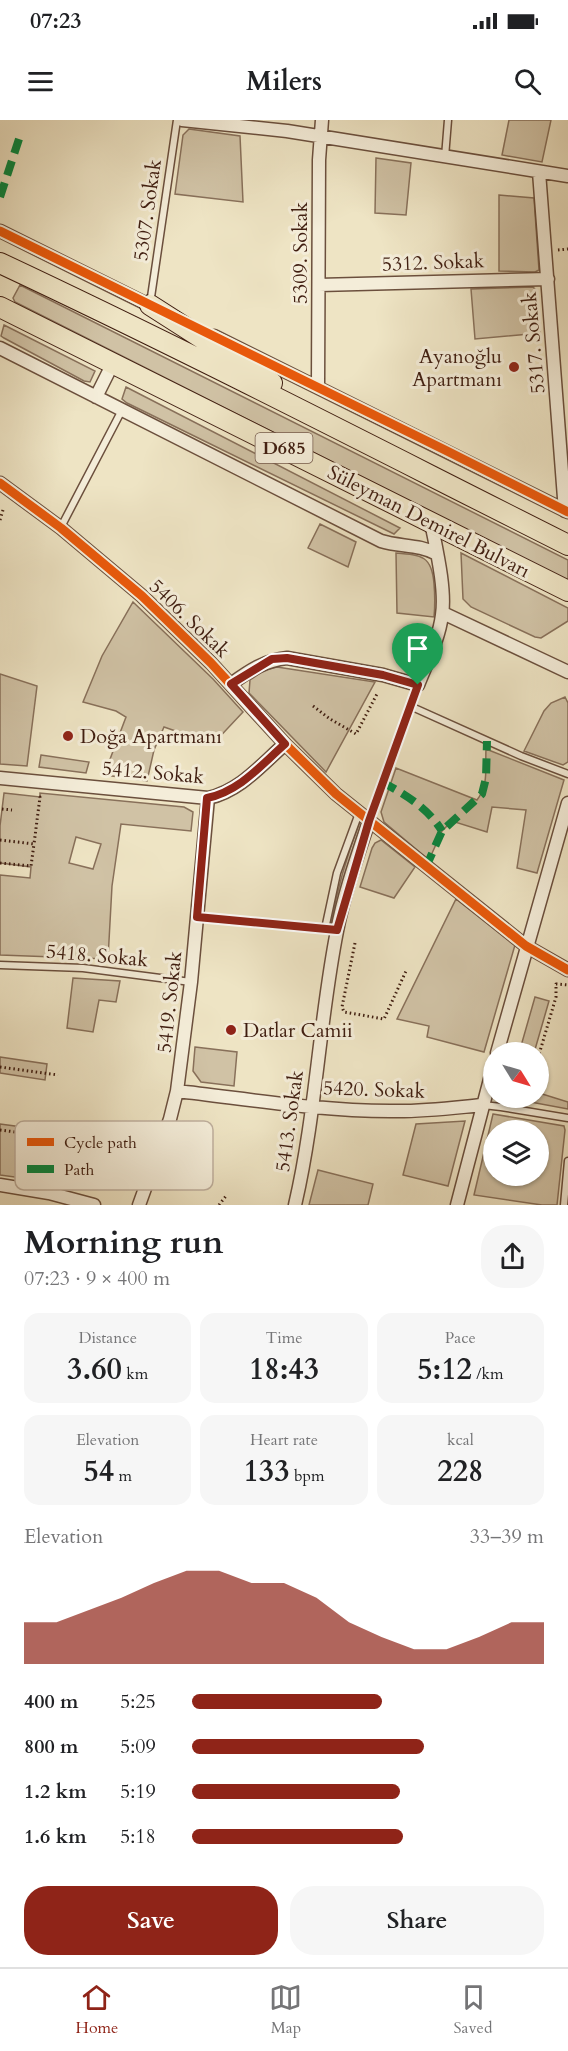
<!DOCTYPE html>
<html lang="en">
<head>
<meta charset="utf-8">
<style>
  body { margin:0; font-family:Cardo,serif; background:#f6f6f6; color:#202124; height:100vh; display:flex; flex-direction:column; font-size:22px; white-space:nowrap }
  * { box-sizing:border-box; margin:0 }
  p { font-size:20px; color:#757577 }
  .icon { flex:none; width:33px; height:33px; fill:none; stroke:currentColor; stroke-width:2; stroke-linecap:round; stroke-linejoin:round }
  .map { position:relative; height:1085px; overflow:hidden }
  .panel { display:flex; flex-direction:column; background:#fff; flex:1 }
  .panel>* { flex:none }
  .needle { width:39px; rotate:127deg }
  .controls { position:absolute; left:483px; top:922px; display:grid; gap:12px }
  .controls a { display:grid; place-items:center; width:66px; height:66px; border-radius:50%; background:#fff; box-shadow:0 2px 4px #0004; font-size:30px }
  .pin { position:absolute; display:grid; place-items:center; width:51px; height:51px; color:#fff; margin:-62px -26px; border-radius:50% 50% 50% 0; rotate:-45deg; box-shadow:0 0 6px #0007 }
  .pin .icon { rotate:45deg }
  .round { display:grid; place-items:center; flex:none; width:63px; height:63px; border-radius:24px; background:#f6f6f6 }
  .summary { display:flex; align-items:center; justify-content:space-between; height:102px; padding:0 24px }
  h1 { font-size:33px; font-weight:800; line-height:45px }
  .metrics { display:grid; grid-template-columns:repeat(3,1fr); gap:9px; height:102px; padding:6px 24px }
  .metrics div { display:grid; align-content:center; border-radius:15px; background:#f6f6f6; text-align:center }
  .metrics b { font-size:30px; font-weight:800 }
  .metrics small { font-size:16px; font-weight:400 }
  .metrics p { font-size:16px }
  .chart { height:168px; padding:12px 24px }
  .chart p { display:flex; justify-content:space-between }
  .chart svg { width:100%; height:108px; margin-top:6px; fill:#8f2418; opacity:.7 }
  .primary-button { display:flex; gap:12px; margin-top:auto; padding:12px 24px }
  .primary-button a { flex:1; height:69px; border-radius:24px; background:#8f2418; color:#fff; font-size:24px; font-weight:800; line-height:69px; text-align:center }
  .primary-button a+a { background:#f6f6f6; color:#202124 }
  ul { padding:0 24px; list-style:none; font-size:20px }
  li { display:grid; grid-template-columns:96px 72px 1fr; align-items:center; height:45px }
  li i { height:15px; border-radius:8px; background:#8f2418 }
  .status { display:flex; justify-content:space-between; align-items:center; height:42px; padding:0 30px; background:#fff; direction:ltr }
  .status svg { height:16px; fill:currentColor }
  header { display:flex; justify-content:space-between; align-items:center; height:78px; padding:0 24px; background:#fff; font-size:27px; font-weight:800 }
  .tabs { display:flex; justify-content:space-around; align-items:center; height:84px; border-top:2px solid #e0e0e0; background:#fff; font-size:16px; color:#757577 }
  .tabs a { display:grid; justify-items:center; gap:3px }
  .tabs .on { color:#8f2418 }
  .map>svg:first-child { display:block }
</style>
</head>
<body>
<div class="status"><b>07:23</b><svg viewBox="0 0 49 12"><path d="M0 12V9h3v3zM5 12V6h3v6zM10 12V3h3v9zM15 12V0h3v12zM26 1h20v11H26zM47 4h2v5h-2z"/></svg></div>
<header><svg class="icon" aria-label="menu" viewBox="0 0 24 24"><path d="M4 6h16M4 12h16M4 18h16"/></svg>Milers<svg class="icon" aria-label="search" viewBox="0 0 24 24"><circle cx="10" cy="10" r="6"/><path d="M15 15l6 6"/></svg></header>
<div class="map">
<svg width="568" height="1085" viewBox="0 0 568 1085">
  <rect width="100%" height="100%" fill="#eee4c4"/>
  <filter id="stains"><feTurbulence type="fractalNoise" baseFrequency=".00333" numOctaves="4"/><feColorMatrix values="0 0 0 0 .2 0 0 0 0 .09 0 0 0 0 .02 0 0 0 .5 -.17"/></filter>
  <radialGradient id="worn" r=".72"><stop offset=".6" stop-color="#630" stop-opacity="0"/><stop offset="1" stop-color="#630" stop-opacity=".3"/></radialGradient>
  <!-- green -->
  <path fill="#d0c2a5" stroke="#88705a" stroke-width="1.5" fill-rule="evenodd" d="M 509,0 L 551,0 L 542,42 L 502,35 Z
    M 189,9 L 240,16 L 243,82 L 175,74 L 183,15 Z
    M 376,38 L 411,43 L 406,95 L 375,93 Z
    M 499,75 L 534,78 L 539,150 L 535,152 L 499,151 Z
    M 20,165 L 568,440 L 568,461 L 15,182 L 13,178 Z
    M 533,167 L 537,171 L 540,213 L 475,219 L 471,169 Z
    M 4,205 L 95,251 L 90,262 L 84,261 L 4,218 L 1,216 Z
    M 126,267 L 400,408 L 394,414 L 127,283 L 122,279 Z
    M 320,404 L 356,422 L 348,447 L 308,428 Z
    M 396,433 C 422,435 432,436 434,464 C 435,475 435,486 434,497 L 397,493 Z
    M 461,433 L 568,488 L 568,501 L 541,518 L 535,517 L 471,487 L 463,479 Z
    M 133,482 L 213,559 L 243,592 L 213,624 L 164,607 L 154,630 L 147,661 L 104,655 L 126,597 L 116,591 L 83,582 L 102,536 Z
    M 277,547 L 375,562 L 326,652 L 249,573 L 250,560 L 265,550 Z
    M 0,554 L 37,566 L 27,646 L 0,644 Z
    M 565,577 L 568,583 L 568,642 L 563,645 L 524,631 L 544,591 L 551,583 Z
    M 486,629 L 564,660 L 537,753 L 517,748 L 526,690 L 492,687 L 487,712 L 452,701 L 442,711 L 429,740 L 384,702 L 381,692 L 396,648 L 477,680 C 489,665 485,647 486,629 Z
    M 41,635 L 89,642 L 86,653 L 39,647 Z
    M 4,673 L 40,677 L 40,673 L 184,687 L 193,692 L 191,711 L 121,704 L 112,766 L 108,839 L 0,835 L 0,755 L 30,758 L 31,747 L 0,743 L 0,706 ZM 76,717 L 101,724 L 93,749 L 69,743 Z
    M 360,701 L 364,704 L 334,805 L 331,804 C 337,769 347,735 360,701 Z
    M 381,720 L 415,747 L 394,778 L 360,767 L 372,728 L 375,723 Z
    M 456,779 L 515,825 L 484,932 L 427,917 L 429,906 L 397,899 Z
    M 73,858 L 120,861 L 116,882 L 99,880 L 93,912 L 67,908 Z
    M 535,877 L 549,881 L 534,933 L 519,933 Z
    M 195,927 L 237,932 L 234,966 L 201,962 L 193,951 Z
    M 0,937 L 47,944 L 45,960 L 0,953 Z
    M 539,973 L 568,982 L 568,989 L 509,978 L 538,978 Z
    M 493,994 L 564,1006 L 565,1010 L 557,1085 L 542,1085 L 474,1075 ZM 494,1011 L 538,1011 L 538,1056 L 494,1056 Z
    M 465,1001 L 448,1066 L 403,1055 L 416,1004 Z
    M 0,1004 L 37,1009 L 29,1059 L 0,1055 Z
    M 318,1050 L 373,1064 L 368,1085 L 309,1085 Z"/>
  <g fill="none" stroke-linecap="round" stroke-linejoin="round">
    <!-- service casing -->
    <g stroke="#6b4f3d" stroke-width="9">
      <path id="service" d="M 445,37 L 448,0
        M 150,184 L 177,0
        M 61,407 L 122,290
        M 410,586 L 521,636 L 568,654
        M 369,700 L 418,565
        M 197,797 L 337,810
        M 325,809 L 337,753 L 359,693
        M 0,845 L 83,848 L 191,862
        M 483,985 L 501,987 L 568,998
        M 564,1085 L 568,1041"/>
    </g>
    <!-- minor casing -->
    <g stroke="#6b4f3d" stroke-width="15">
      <path id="minor" d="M 182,0 L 287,11 L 568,56
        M 539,52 L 565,391
        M 0,111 L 155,188
        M 319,165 L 548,159
        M 214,216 L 568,392
        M 0,228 L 381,421 C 400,427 419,424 437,434
        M 318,267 L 319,40 L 322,0
        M 96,277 L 113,243
        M 0,363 L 61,408 L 142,476 L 211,543 L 285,624 L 336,674 L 526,826 L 568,850
        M 443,493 L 568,552
        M 231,564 C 249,551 265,540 287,538 L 383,555 L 418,565 C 427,542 439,519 442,495 C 446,469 436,428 431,402
        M 0,658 L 208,678 C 240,671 261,645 285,624
        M 497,933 L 568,683
        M 177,971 C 248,979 319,991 390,991 C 421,992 451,988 482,985
        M 0,1065 L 49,1073 L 94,1085
        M 139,1085 L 170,999 L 177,971 L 191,862 L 208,678
        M 295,1085 C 316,995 319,902 337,811 C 344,774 357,737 369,701
        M 457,1085 L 494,944"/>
    </g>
    <!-- trunk casing -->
    <g stroke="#3f1d10" stroke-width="22">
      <path id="trunk" d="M 0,143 C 192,233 379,330 568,425
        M 150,185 L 272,263
        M 0,187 L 568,471"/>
    </g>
    <!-- path -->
    <path stroke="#3f1d10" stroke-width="3" stroke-dasharray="1.5 3" stroke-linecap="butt" d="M 558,130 L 568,129
      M 0,400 L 3,390
      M 313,586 L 330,599 L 356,614 L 378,572
      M 2,689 L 12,690
      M 0,720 L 34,724 L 40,677 L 38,676
      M 0,743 L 31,746 L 34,724
      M 355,823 L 342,887 L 344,892 L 384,899 L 406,851
      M 538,938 L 556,877 L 556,864 L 568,865
      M 0,947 L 58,955
      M 0,1010 L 47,1016
      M 219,1085 L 226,1076"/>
    <!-- service -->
    <use href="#service" stroke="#f4edd9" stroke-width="6"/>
    <!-- minor -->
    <use href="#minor" stroke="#f4edd9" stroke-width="12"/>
    <!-- trunk -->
    <use href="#trunk" stroke="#eee4c4" stroke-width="20"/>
    <!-- quiet -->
    <path stroke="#00873e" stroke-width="8" stroke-dasharray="15 8" stroke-linecap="butt" d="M 0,77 L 19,19
      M 382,662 C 406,675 428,688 442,711
      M 426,747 L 442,711 L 482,674 L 486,658 L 487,621"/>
    <!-- cycleway casing -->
    <g stroke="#f4edd9" stroke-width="13">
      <path id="cycleway" d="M 0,111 L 445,330 L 568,392
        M 0,363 L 61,408 L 142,476 L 211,543 L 285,624 L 336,674 L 526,826 L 568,850"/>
    </g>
    <!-- cycleway -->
    <use href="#cycleway" stroke="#e8590c" stroke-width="9"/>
  </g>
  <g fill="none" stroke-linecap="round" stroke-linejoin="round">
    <!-- route casing -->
    <g stroke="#fff" stroke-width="12">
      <path id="route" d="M 287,538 L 383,555 L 418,565 L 369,701 L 337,810 L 197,797 L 207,678 C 240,671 261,645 285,624 L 231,564 L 272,539 Z"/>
    </g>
    <!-- route -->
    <use href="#route" stroke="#8f2418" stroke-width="8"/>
  </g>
  <!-- markers -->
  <g fill="#8f2418" stroke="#f4edd9" stroke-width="2">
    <circle cx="514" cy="247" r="6"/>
    <circle cx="68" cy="616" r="6"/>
    <circle cx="231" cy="910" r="6"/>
  </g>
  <g text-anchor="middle" stroke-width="6" stroke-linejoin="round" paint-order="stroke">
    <!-- shield labels -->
    <rect fill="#f4edd9" stroke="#755b4c" stroke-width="1.5" x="255.5" y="313" width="57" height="30" rx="4.5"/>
    <g font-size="18" font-weight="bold" fill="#3f1d10">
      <text x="284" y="334">D685</text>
    </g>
    <!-- street labels -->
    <g font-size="20" fill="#3f1d10" stroke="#f4edd9">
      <text transform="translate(147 90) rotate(-82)" y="7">5307. Sokak</text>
      <text transform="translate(300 133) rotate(-90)" y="7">5309. Sokak</text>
      <text transform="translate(433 142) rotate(-2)" y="7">5312. Sokak</text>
      <text transform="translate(533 223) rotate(-95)" y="7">5317. Sokak</text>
      <text transform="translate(429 401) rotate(27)" y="7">Süleyman Demirel Bulvarı</text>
      <text transform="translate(190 498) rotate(44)" y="7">5406. Sokak</text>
      <text transform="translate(153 652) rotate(5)" y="7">5412. Sokak</text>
      <text transform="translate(97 835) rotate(5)" y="7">5418. Sokak</text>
      <text transform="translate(169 882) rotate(-84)" y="7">5419. Sokak</text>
      <text transform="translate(374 969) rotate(2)" y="7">5420. Sokak</text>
      <text transform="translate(289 1001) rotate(-82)" y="7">5413. Sokak</text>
    </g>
    <!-- poi labels -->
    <g font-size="20" fill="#3f1d10" stroke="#f4edd9" text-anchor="start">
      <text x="502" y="243" text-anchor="end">Ayanoğlu<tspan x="502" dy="23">Apartmanı</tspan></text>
      <text x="80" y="623">Doğa Apartmanı</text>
      <text x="243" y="917">Datlar Camii</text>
    </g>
  </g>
  <!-- legend -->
  <rect x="15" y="1001" width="198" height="69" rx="9" fill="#f4edd9" stroke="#beaf9d" stroke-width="1.5"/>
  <rect x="27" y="1018" width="27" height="8" fill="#e8590c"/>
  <rect x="27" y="1045" width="27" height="8" fill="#00873e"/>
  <g font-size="16" fill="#3f1d10">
    <text x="64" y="1028">Cycle path</text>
    <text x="64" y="1055">Path</text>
  </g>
  <rect width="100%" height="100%" filter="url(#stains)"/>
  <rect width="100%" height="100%" fill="url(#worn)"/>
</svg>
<div class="controls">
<a><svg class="needle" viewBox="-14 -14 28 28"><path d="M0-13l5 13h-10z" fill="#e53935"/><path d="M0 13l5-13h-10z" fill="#757577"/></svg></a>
<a><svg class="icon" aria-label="layers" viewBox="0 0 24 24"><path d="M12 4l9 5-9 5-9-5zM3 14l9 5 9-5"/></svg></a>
</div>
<div class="pin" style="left:418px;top:565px;background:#1e9e55"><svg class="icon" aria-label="arrive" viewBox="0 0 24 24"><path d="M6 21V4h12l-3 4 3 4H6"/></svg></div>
</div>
<section class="panel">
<div class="summary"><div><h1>Morning run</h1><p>07:23 · 9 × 400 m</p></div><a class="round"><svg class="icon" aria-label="share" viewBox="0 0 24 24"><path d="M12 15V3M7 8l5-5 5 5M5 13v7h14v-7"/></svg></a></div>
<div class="metrics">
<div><p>Distance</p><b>3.60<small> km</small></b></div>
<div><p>Time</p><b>18:43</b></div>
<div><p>Pace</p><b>5:12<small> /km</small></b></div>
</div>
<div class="metrics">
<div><p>Elevation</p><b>54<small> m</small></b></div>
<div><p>Heart rate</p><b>133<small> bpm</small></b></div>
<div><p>kcal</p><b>228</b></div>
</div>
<div class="chart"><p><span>Elevation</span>33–39 m</p>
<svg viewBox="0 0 160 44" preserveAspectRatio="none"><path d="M0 44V27L10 27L20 22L30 17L40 11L50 6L60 6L70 11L80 11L90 17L100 27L110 33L120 38L130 38L140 33L150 27L160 27V44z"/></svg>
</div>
<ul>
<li><b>400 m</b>5:25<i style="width:54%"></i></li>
<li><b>800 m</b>5:09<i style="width:66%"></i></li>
<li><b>1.2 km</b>5:19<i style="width:59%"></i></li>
<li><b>1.6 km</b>5:18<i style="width:60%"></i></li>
</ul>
<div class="primary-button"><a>Save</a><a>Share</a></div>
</section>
<nav class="tabs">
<a class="on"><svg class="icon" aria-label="home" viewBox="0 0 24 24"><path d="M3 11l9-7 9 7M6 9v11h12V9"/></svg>Home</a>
<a><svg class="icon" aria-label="map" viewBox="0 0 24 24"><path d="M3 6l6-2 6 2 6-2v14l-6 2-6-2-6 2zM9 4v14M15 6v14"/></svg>Map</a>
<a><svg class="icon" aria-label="saved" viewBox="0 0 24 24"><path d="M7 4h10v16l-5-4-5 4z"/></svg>Saved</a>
</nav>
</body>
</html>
